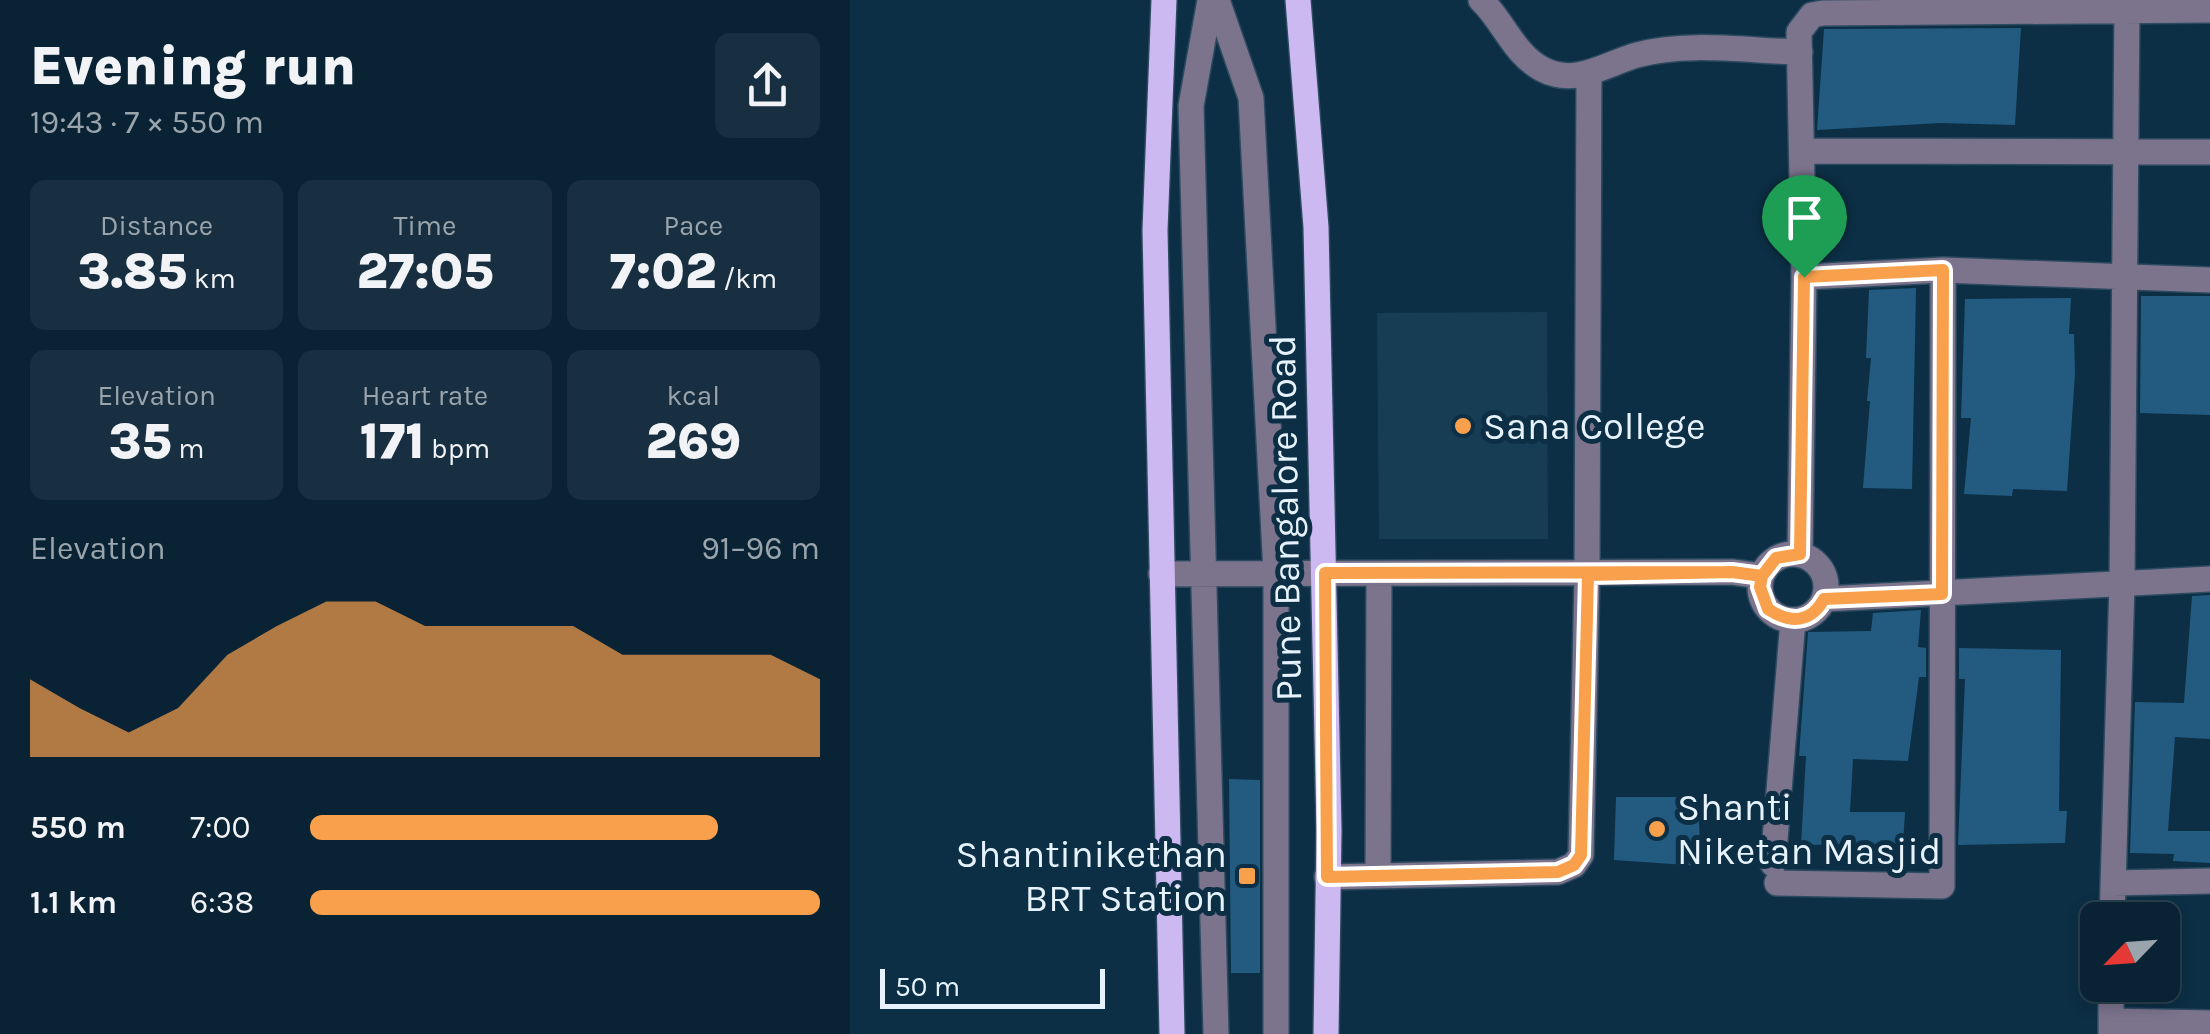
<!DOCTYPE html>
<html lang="en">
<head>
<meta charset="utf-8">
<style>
  body { margin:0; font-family:Karla,sans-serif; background:#172f40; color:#f1f3f6; height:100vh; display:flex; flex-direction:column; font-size:38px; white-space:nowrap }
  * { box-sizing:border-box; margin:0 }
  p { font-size:32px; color:#99a4ac }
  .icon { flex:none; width:55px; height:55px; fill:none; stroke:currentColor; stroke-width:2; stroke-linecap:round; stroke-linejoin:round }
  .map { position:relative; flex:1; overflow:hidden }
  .panel { display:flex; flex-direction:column; background:#092334; width:850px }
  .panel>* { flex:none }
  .needle { width:65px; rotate:245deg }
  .tools { position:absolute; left:1230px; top:902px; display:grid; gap:20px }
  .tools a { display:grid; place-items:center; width:100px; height:100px; border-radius:15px; background:#092334; box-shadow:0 5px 15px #0003,0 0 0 2px #29404f; font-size:50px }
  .scale { position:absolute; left:30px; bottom:25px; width:225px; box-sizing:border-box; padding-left:10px; border:5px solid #e6f3fc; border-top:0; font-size:28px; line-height:35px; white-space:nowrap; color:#e6f3fc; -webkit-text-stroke:8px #0c2f45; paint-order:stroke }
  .pin { position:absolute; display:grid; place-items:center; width:85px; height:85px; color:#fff; margin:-102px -42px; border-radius:50% 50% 50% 0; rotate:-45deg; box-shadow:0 0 10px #0007 }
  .pin .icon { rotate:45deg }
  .round { display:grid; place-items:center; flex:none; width:105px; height:105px; border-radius:15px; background:#172f40 }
  .overview { display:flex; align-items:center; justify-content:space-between; height:170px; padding:0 30px }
  h1 { font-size:55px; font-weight:800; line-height:75px }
  .stats { display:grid; grid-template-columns:repeat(3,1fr); gap:15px; height:170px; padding:10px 30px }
  .stats div { display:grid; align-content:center; border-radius:15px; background:#172f40; text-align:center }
  .stats b { font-size:50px; font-weight:800 }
  .stats small { font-size:28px; font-weight:400 }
  .stats p { font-size:28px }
  .chart { height:280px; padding:20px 30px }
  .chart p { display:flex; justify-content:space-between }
  .chart svg { width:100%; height:180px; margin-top:10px; fill:#f9a04d; opacity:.7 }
  ul { padding:0 30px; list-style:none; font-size:32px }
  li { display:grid; grid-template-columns:160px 120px 1fr; align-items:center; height:75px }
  li i { height:25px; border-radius:12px; background:#f9a04d }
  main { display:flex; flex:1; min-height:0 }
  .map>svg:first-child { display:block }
</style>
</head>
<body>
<main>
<section class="panel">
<div class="overview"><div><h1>Evening run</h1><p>19:43 · 7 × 550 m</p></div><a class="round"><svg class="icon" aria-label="share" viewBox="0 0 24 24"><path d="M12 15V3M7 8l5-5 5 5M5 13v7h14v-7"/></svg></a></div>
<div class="stats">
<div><p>Distance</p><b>3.85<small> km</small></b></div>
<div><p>Time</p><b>27:05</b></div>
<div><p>Pace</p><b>7:02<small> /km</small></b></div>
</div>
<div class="stats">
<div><p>Elevation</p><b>35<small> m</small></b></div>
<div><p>Heart rate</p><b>171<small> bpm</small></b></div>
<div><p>kcal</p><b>269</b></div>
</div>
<div class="chart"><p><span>Elevation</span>91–96 m</p>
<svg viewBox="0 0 160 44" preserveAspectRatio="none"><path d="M0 44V25L10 32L20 38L30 32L40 19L50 12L60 6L70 6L80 12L90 12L100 12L110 12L120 19L130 19L140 19L150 19L160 25V44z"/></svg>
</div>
<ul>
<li><b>550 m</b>7:00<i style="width:80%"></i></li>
<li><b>1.1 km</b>6:38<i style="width:100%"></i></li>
</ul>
</section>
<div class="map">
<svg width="1360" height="1034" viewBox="0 0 1360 1034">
  <rect width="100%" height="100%" fill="#0c2f45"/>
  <!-- built -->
  <path fill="#173d55" d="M 697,312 L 698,539 L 529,539 L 527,313 Z"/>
  <!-- building -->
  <path fill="#235b80" d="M 1171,28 L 1165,125 L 1090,123 L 967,130 L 974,29 Z
    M 1066,288 L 1062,489 L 1013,488 L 1020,401 L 1017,401 L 1021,358 L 1016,358 L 1019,290 Z
    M 1291,296 L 1360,296 L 1360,415 L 1290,413 Z
    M 1221,298 L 1219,334 L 1224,334 L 1225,374 L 1217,491 L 1163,489 L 1162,496 L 1114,494 L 1121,418 L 1111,418 L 1115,299 Z
    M 1360,595 L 1360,739 L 1325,737 L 1318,831 L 1360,831 L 1360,863 L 1323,861 L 1324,854 L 1280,853 L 1285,702 L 1334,703 L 1342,596 Z
    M 1071,610 L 1068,647 L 1076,648 L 1076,677 L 1069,677 L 1058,761 L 1003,759 L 1000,812 L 1055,812 L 1053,844 L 951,845 L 956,756 L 949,756 L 958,632 L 1021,631 L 1023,613 Z
    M 1109,648 L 1211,650 L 1209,811 L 1217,811 L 1215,843 L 1108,845 L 1115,679 L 1109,679 Z
    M 379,779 L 410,780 L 410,973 L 381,973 Z
    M 766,797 L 848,797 L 851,866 L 764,860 Z"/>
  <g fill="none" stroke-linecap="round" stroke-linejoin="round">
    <!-- minor casing -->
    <g stroke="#2b4a5f" stroke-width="28">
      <path id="minor" d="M 360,0 L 341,106 L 366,1034
        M 367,0 L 401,98 L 426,573 L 426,1034
        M 631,0 C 654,22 663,53 692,69 C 726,87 755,64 787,55 C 837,41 899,51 950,52
        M 953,151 L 1360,152
        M 954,277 L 1093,270 L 1360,280
        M910 587a33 33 0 1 1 66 0a33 33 0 1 1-66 0Z
        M 950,554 L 954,277 L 949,32 L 962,15 L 973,13 L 1360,10
        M 311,574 L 882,572 L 912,576
        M 974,599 L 1360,579
        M 923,864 L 943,620
        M 528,873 L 529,575
        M 477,877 L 708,872 L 724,865 L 731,855 L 737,575 L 739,74
        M 927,883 L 1092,886 L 1093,270
        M 1263,883 L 1360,881
        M 1262,920 L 1272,584 L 1277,7
        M 1261,1021 L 1360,1023
        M 1261,1034 L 1261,985"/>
    </g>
    <!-- major casing -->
    <g stroke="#2b4a5f" stroke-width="28">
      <path id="major" d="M 314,0 L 305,230 L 322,1034
        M 448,0 L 466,227 L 479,830 L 476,1034"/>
    </g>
    <!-- minor -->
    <use href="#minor" stroke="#7c738d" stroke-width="25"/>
    <!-- major -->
    <use href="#major" stroke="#cdb9f1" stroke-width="25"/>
  </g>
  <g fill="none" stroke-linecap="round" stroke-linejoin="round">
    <!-- route casing -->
    <g stroke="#fff" stroke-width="20">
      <path id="route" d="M 954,277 L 950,554 L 926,558 L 912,576 L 882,572 L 475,573 L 477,877 L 708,872 L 724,865 L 731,855 L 738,575 L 882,572 L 912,576 L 910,587 L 918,609 C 940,624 961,623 974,599 L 1092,594 L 1093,270 L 954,277"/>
    </g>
    <!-- route -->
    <use href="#route" stroke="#f9a04d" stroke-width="12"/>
  </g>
  <!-- markers -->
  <g fill="#f9a04d" stroke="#0c2f45" stroke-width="4">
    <circle cx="613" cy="426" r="10"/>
    <circle cx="807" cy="829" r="10"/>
    <rect x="387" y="866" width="20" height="20" rx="5"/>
  </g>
  <g text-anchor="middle" stroke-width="10" stroke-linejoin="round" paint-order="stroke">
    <!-- poi labels -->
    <g font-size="38" fill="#e6f3fc" stroke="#0c2f45" text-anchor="start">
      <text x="633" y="439">Sana College</text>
      <text x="827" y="820">Shanti<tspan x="827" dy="44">Niketan Masjid</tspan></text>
      <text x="377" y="867" text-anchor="end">Shantinikethan<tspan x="377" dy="44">BRT Station</tspan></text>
    </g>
    <!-- street labels -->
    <g font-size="38" fill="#e6f3fc" stroke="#0c2f45">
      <text transform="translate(435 518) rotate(-91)" y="13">Pune Bangalore Road</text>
    </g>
  </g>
</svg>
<div class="tools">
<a><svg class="needle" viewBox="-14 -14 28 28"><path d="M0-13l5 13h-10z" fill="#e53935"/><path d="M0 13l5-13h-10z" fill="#99a4ac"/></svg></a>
</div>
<div class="scale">50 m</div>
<div class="pin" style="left:954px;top:277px;background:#1e9e55"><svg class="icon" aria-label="arrive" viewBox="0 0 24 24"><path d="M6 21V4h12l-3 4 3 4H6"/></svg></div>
</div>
</main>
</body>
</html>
